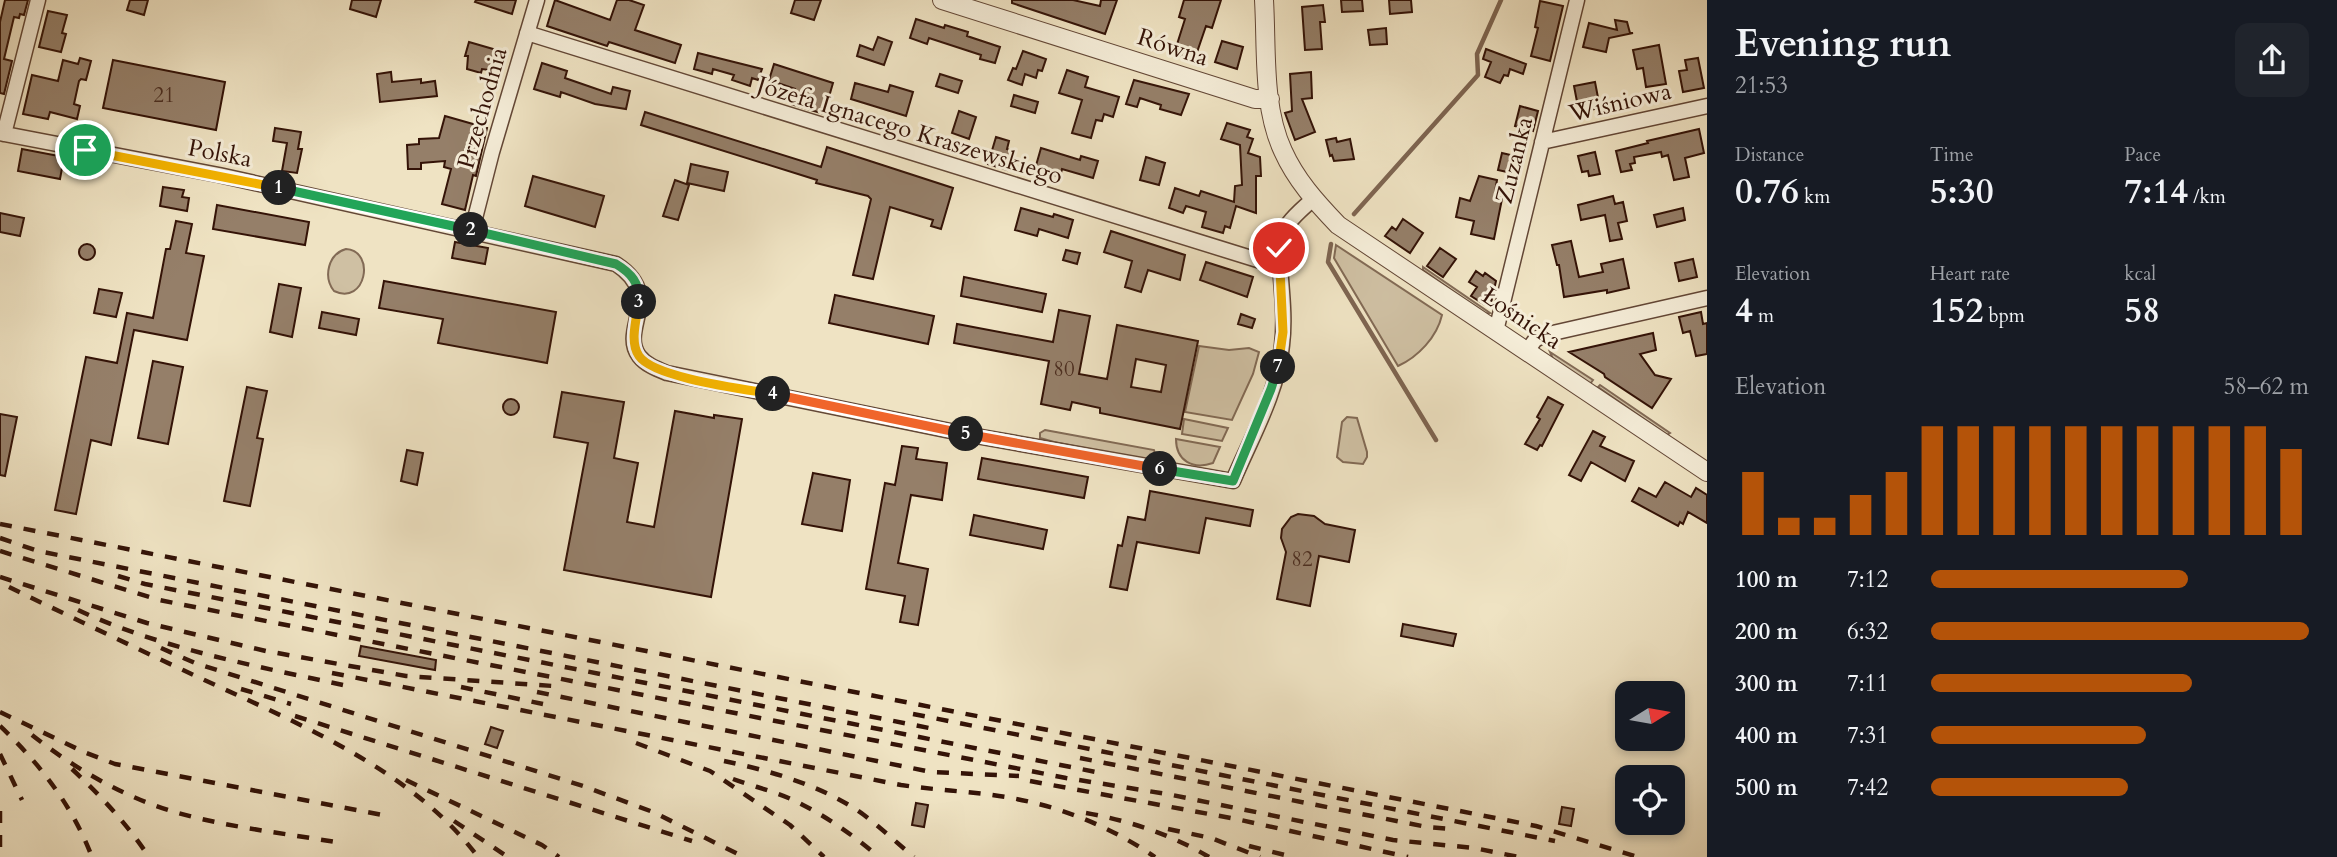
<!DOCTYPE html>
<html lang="en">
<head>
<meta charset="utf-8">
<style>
  body { margin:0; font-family:Cardo,serif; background:#20242c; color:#f1f3f6; height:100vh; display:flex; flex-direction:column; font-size:26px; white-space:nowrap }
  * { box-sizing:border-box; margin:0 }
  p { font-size:23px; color:#9ea1a6 }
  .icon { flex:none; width:38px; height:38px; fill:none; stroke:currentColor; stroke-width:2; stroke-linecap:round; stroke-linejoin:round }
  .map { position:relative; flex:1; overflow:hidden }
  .side { display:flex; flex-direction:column; background:#171b24; width:630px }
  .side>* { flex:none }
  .needle { width:46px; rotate:79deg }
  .fabs { position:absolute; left:1615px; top:681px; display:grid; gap:14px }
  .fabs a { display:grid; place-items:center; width:70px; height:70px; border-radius:14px; background:#171b24; box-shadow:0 4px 10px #0003; font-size:35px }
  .pin { position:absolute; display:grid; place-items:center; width:60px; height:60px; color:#fff; margin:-30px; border:4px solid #fff; border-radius:50%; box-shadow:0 2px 7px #0007 }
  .km { position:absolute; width:35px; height:35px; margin:-18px; border-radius:50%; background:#222; color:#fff; font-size:19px; line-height:35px; text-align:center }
  .round { display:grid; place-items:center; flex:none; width:74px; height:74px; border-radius:14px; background:#20242c }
  .summary { display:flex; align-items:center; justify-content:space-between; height:119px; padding:0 28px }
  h1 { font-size:38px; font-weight:800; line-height:52px }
  .figures { display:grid; grid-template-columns:repeat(3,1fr); gap:10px; height:119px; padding:7px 28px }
  .figures div { display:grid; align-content:center }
  .figures b { font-size:35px; font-weight:800 }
  .figures small { font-size:19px; font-weight:400 }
  .figures p { font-size:19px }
  .chart { height:196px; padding:14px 28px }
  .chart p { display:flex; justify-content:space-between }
  .chart svg { width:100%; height:126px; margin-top:7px; stroke:#b45309; stroke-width:6 }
  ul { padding:0 28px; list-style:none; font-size:23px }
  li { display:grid; grid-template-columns:112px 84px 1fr; align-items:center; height:52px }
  li i { height:18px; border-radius:9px; background:#b45309 }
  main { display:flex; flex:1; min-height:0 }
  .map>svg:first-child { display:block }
</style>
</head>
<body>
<main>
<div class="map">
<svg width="1707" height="857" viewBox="0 0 1707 857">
  <rect width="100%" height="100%" fill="#efe3c3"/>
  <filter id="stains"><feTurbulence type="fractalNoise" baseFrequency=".00286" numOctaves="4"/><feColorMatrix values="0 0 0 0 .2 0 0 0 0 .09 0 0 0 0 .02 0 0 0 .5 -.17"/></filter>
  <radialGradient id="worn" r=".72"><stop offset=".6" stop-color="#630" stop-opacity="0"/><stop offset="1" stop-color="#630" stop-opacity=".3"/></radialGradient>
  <!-- green -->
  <path fill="#cfc0a3" stroke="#826a55" stroke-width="2" d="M 1336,245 L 1442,315 C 1437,337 1418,357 1398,366 L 1334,258 Z
    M 346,249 C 376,251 366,306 334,291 C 323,277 328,254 346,249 Z
    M 1423,267 L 1490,313 L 1485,314 L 1423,270 Z
    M 1199,346 L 1229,350 L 1249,348 L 1259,352 L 1253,374 L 1232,420 L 1185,412 Z
    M 1550,352 L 1593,380 L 1590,384 L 1553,359 Z
    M 1600,385 L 1670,433 L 1667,435 L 1598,387 Z
    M 1347,417 L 1357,418 L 1367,452 L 1367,457 L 1363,464 L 1343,462 L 1337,457 L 1342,422 Z
    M 1184,419 L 1228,428 L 1222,441 L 1182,434 Z
    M 1045,430 L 1154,450 L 1156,458 L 1153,461 L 1148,461 L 1054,442 L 1040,438 L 1040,433 Z
    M 1176,439 L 1220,447 L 1213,463 C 1193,470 1176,461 1176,439 Z"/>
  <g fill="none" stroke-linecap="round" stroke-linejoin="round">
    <!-- stream -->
    <path stroke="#7e6551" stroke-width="4.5" d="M 1354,214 L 1478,75 L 1477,54 L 1501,0
      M 1331,244 L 1328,262 L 1436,440"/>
  </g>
  <!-- building -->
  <path fill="#957f69" stroke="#341307" stroke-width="2" fill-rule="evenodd" d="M 5,0 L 28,0 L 24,15 L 20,14 L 19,18 L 14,17 L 4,59 L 12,61 L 4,94 L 0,93 L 0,22 Z
    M 130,0 L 148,0 L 144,15 L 127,10 Z
    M 352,0 L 381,0 L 376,17 L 350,9 Z
    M 476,0 L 516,0 L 512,14 L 475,2 Z
    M 555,0 L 610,20 L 617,0 L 629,0 L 644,5 L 635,30 L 681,45 L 675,63 L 609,42 L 607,46 L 547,26 Z
    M 795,0 L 821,0 L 814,20 L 791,13 Z
    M 1012,0 L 1073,0 L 1100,6 L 1101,0 L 1117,0 L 1105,34 L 1012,3 Z
    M 1184,0 L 1221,0 L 1212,28 L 1206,26 L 1194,61 L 1174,54 L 1185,19 L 1179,17 Z
    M 1341,0 L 1362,0 L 1363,11 L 1342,12 Z
    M 1389,0 L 1411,0 L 1412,12 L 1390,14 Z
    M 1540,1 L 1563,6 L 1550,61 L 1531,56 L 1538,28 L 1535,27 Z
    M 1323,5 L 1325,22 L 1320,22 L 1322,49 L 1305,50 L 1302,7 Z
    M 48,11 L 67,15 L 62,33 L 66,34 L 61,52 L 39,47 Z
    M 916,19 L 944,28 L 945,25 L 968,32 L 967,36 L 1000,47 L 995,63 L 980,59 L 981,55 L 929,38 L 927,44 L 910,38 Z
    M 1615,20 L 1627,22 L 1630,33 L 1633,33 L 1609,38 L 1606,52 L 1583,47 L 1589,23 L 1617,30 Z
    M 1386,28 L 1387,44 L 1370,45 L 1368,30 Z
    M 878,37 L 892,42 L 884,65 L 857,56 L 860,45 L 873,50 Z
    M 1222,41 L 1243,47 L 1237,69 L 1215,62 Z
    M 469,42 L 500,51 L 496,66 L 490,65 L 489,70 L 482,69 L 481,73 L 467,69 L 468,56 L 465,56 Z
    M 1659,45 L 1666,84 L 1646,87 L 1643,68 L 1637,69 L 1633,50 Z
    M 1486,49 L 1526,64 L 1523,74 L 1510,69 L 1508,76 L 1504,75 L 1500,83 L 1485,77 L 1491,62 L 1483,59 Z
    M 1023,51 L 1046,59 L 1042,71 L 1038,70 L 1036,78 L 1025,74 L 1022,85 L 1008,80 L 1013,68 L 1016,69 Z
    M 698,53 L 762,69 L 758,80 L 752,78 L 750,86 L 732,80 L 734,75 L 713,69 L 712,74 L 694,69 Z
    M 80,58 L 91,61 L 86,80 L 81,79 L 79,81 L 74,104 L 80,106 L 77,119 L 50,112 L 48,119 L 23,114 L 32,75 L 58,81 L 63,60 L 78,64 Z
    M 1698,58 L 1704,88 L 1683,92 L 1679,71 L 1687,70 L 1685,60 Z
    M 113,60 L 225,82 L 216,130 L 103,108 Z
    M 542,63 L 567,71 L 565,78 L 611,94 L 613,87 L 630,91 L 626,109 L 595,104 L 561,92 L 560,97 L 534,89 Z
    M 774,64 L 833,83 L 824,114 L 791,104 L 795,89 L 769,80 Z
    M 1067,70 L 1088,77 L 1085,87 L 1119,97 L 1113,117 L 1104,114 L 1102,121 L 1096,120 L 1091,138 L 1072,133 L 1082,100 L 1059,93 Z
    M 391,72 L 392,82 L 421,79 L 421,83 L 435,81 L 437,96 L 380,102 L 377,74 Z
    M 1311,72 L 1312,98 L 1302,99 L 1315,132 L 1295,140 L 1285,113 L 1292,111 L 1290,74 Z
    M 940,74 L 962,81 L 958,93 L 936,86 Z
    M 1134,80 L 1189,94 L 1181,115 L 1160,109 L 1161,105 L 1140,98 L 1137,107 L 1126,104 Z
    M 1595,82 L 1600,108 L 1579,112 L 1574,86 Z
    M 855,83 L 888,92 L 890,85 L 913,92 L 906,116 L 851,99 Z
    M 1014,95 L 1038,102 L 1035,113 L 1011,106 Z
    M 1520,106 L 1538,111 L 1533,131 L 1515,126 Z
    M 959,111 L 976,117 L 969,139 L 952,133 Z
    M 645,112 L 821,167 L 827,147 L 953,188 L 941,229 L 931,226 L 933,220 L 890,207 L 873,279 L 853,275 L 871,199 L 868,196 L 816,183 L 817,180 L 641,125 Z
    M 445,116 L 487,128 L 476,176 L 473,175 L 465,210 L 442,204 L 451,169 L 444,167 L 445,161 L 421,163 L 421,169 L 408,169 L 407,145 L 419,144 L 419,139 L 439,138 Z
    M 1227,123 L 1250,130 L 1247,137 L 1253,139 L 1248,153 L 1260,157 L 1261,176 L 1256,176 L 1256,213 L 1236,206 L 1230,228 L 1225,226 L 1223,233 L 1202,227 L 1206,212 L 1186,206 L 1183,213 L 1169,208 L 1175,188 L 1199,196 L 1201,191 L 1234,202 L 1235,186 L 1242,185 L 1240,145 L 1221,139 Z
    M 275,128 L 301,132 L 298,149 L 302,149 L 297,173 L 282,171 L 287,143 L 273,141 Z
    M 1699,129 L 1704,153 L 1685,158 L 1689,177 L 1674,180 L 1668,155 L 1662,157 L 1661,152 L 1634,157 L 1635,163 L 1630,164 L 1632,170 L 1621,172 L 1616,151 L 1648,143 L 1647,141 Z
    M 996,137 L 1009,141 L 1007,149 L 1013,151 L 1007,170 L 988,164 Z
    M 1336,138 L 1337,142 L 1350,139 L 1354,159 L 1334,161 L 1332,155 L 1330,156 L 1326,140 Z
    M 1041,148 L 1080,160 L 1081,156 L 1098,161 L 1093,178 L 1062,169 L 1060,177 L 1035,169 Z
    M 22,149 L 64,157 L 60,179 L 18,171 Z
    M 1595,152 L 1600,174 L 1589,176 L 1588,171 L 1582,172 L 1578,156 Z
    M 1502,153 L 1519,157 L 1516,174 L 1498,170 Z
    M 1146,157 L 1165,163 L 1159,185 L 1140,180 Z
    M 691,164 L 728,172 L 724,191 L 687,183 Z
    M 533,176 L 604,196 L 595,227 L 525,206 Z
    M 1479,176 L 1497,180 L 1495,192 L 1503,194 L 1494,239 L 1471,234 L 1474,221 L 1456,217 L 1460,198 L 1470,201 Z
    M 675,180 L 689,185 L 678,220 L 663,216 Z
    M 163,187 L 184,190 L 182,197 L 189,198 L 187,211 L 160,206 Z
    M 1613,196 L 1615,204 L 1623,202 L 1627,221 L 1618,223 L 1622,239 L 1610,241 L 1605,215 L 1581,220 L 1578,205 Z
    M 217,205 L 309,222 L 305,245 L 213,229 Z
    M 1021,208 L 1053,217 L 1054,214 L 1073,220 L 1068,238 L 1039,229 L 1037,236 L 1015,230 Z
    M 1683,208 L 1685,220 L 1657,227 L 1654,215 Z
    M 0,213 L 24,218 L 20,236 L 0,232 Z
    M 1403,219 L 1423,233 L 1410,253 L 1385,236 L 1392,227 L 1396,230 Z
    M 176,221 L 192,224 L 186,253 L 204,256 L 187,340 L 134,330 L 111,445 L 91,440 L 76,514 L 55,510 L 86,357 L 117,363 L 127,313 L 153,318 L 166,249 L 170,249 Z
    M 1111,231 L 1185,255 L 1180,280 L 1148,270 L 1141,292 L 1125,287 L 1132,261 L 1104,252 Z
    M 1571,241 L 1579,277 L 1603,272 L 1601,264 L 1623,259 L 1629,288 L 1607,293 L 1607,290 L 1564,297 L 1559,265 L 1557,265 L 1552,245 Z
    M 455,242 L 488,248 L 485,264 L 452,258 Z
    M79 252a8 8 0 1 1 16 0a8 8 0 1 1-16 0Z
    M 1440,248 L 1456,259 L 1443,277 L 1427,266 Z
    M 1066,250 L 1080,253 L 1077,264 L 1063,260 Z
    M 1693,259 L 1697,277 L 1679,281 L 1675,263 Z
    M 1206,262 L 1253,277 L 1247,297 L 1200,280 Z
    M 1476,271 L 1483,276 L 1485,273 L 1496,281 L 1491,303 L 1485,305 L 1471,296 L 1477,287 L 1469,282 Z
    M 964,277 L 1046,294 L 1042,312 L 961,296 Z
    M 384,281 L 556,312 L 547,363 L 438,343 L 443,319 L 379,308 Z
    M 279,284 L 301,288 L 292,337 L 270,332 Z
    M 99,289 L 122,293 L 116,317 L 94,313 Z
    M 835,295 L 934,316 L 928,344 L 829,323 Z
    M 1059,310 L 1090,316 L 1079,374 L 1107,379 L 1117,325 L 1198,341 L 1180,429 L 1100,413 L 1100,408 L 1072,402 L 1070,410 L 1041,404 L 1049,361 L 954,343 L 957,324 L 1053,342 ZM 1136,359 L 1166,365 L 1161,392 L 1131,387 Z
    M 322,312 L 359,319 L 356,335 L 319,328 Z
    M 1701,312 L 1703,324 L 1707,323 L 1707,354 L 1696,356 L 1690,331 L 1683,333 L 1679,317 Z
    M 1241,314 L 1255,319 L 1252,328 L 1238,324 Z
    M 1653,333 L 1656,350 L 1640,354 L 1655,375 L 1671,379 L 1652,408 L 1605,377 L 1604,374 L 1569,352 Z
    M 153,361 L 183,367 L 168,444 L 138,438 Z
    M 247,387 L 267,391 L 257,438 L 263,439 L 250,506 L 224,501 Z
    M 562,392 L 624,402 L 614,458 L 638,463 L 627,522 L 654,527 L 675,411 L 714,418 L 714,415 L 742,419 L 711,597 L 564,570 L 588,443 L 554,437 Z
    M 1548,397 L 1563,405 L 1542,446 L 1540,445 L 1537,450 L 1525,444 L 1540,419 L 1537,417 Z
    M503 407a8 8 0 1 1 16 0a8 8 0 1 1-16 0Z
    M 0,414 L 17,417 L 5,476 L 0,475 Z
    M 1593,431 L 1605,437 L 1600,446 L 1634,461 L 1625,481 L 1591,462 L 1581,481 L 1569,475 Z
    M 902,446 L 918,448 L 916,459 L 947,463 L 942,500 L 911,495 L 898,563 L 928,569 L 918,625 L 900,622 L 905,596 L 866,589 L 885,483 L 895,485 Z
    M 407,450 L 423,453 L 417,485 L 401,481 Z
    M 982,458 L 1088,477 L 1084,498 L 978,479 Z
    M 813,473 L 850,480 L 842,531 L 802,524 Z
    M 1665,482 L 1691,497 L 1696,488 L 1707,495 L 1707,523 L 1688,512 L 1683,524 L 1680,522 L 1678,526 L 1632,501 L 1639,488 L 1656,497 Z
    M 1150,491 L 1253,510 L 1250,526 L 1206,518 L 1199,553 L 1137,542 L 1127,590 L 1110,587 L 1118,545 L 1122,546 L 1128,517 L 1145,520 Z
    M 1298,514 L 1314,516 L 1325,524 L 1355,530 L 1349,562 L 1319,556 L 1310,606 L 1277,599 L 1286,552 L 1281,538 L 1282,529 L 1291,517 Z
    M 974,515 L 1047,530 L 1043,549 L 970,535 Z
    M 1403,624 L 1456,634 L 1453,646 L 1401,636 Z
    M 361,646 L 436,660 L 435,670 L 359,656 Z
    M 491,727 L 503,731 L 497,748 L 485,744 Z
    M 916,803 L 928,805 L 924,827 L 912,825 Z
    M 1562,807 L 1574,809 L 1571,826 L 1559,824 Z"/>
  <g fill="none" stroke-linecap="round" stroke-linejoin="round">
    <!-- minor casing -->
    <g stroke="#634736" stroke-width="17">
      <path id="minor" d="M 527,33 L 1280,267
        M 0,133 L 219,175 L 616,264 C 665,296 619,329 639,356 C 646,365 657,369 667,373 L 970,435 L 1233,481 C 1251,438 1278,392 1282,345 C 1286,313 1280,280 1279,248 C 1282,224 1297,214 1313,199
        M 4,134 L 38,0
        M 1542,142 L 1707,106
        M 472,230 L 492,152 L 537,0
        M 1496,331 L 1577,0
        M 1527,351 L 1535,340 L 1544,335 L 1707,298"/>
    </g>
    <!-- tertiary casing -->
    <g stroke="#634736" stroke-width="20">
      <path id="tertiary" d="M 942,0 L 1255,99 L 1270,99
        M 1264,0 C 1267,49 1262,106 1283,151 C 1296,180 1316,202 1338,225 L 1707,472"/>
    </g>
    <!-- minor -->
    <use href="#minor" stroke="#f5edd8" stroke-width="14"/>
    <!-- tertiary -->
    <use href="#tertiary" stroke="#f5edd8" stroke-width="18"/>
    <!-- rail -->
    <path stroke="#341307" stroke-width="4.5" stroke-dasharray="12 12" stroke-linecap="butt" d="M 0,524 L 1536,826 L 1638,857
      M 0,538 L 38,551 L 929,728
      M 0,551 L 159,600 L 1066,778 L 1167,794 L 1393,840 L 1474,848 L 1519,857
      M 118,576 L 145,584 L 1096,772
      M 0,577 L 147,623 L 266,651 L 406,676 L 553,686
      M 9,587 C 67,615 125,643 183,670 C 284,718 409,765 478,857
      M 78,610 C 159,648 255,666 343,685
      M 161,648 L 195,663 L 583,786 L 653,812 L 744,857
      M 332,673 L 901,785 C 934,790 966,791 999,796 C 1055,804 1108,825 1155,857
      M 461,687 L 543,704
      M 241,689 L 291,704
      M 537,692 L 931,772 L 1019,776
      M 0,712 L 84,752 L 115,764 L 388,816
      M 913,714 L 1555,841
      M 295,716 L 692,841
      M 0,726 C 40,764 72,805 92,857
      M 32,735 C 71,766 120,795 168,810 C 223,827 284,833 341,843
      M 636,743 L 710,771 L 790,825 L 824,857
      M 0,754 L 22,800
      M 1080,758 L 1427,827 L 1451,829
      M 724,761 C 771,771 824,786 864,815 C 881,828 897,843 914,857
      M 72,769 C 101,796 127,824 149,857
      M 733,779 C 752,786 773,791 791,799 C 823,814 852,834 879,857
      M 406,780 L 542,845 L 559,857
      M 1030,781 L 1236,819 L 1408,857
      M 0,811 L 0,857
      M 1086,813 C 1130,821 1170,834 1209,857
      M 454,821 L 508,857
      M 1168,829 L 1211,838 L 1260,857
      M 1249,846 L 1293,857"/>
  </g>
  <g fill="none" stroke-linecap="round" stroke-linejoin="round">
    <!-- split-1 casing -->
    <g stroke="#fff" stroke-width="14">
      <path id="split-1" d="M 85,150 L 279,188"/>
    </g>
    <!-- split-2 casing -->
    <g stroke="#fff" stroke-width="14">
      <path id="split-2" d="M 279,188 L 471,230"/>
    </g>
    <!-- split-3 casing -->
    <g stroke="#fff" stroke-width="14">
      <path id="split-3" d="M 471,230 L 616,264 C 631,273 640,283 639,302"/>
    </g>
    <!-- split-4 casing -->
    <g stroke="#fff" stroke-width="14">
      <path id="split-4" d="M 639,302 C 637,317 629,342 639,356 C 654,378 744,389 773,394"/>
    </g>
    <!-- split-5 casing -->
    <g stroke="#fff" stroke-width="14">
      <path id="split-5" d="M 773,394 L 966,434"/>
    </g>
    <!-- split-6 casing -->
    <g stroke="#fff" stroke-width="14">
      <path id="split-6" d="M 966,434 L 1160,469"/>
    </g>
    <!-- split-7 casing -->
    <g stroke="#fff" stroke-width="14">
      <path id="split-7" d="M 1160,469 L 1233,481 L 1271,389 L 1278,367"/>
    </g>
    <!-- split-8 casing -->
    <g stroke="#fff" stroke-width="14">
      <path id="split-8" d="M 1278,367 L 1283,332 L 1279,248"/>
    </g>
    <!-- split-1 -->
    <use href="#split-1" stroke="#f5b400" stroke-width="9"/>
    <!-- split-2 -->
    <use href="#split-2" stroke="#22a559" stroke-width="9"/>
    <!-- split-3 -->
    <use href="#split-3" stroke="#22a559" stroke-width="9"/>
    <!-- split-4 -->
    <use href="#split-4" stroke="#f5b400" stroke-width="9"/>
    <!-- split-5 -->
    <use href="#split-5" stroke="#f0652b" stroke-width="9"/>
    <!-- split-6 -->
    <use href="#split-6" stroke="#f0652b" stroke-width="9"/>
    <!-- split-7 -->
    <use href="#split-7" stroke="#22a559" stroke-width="9"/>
    <!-- split-8 -->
    <use href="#split-8" stroke="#f5b400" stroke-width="9"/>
  </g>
  <g text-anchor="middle" stroke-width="6" stroke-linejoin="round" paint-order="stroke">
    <!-- number labels -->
    <g font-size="21" fill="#4c2e20">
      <text x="164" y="102">21</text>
      <text x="1064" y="376">80</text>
      <text x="1302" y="566">82</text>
    </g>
    <!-- street labels -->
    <g font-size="24" fill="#341307" stroke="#f5edd8">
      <text transform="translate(1173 47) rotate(18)" y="8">Równa</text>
      <text transform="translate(1620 102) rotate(-13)" y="8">Wiśniowa</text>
      <text transform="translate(482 108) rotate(-74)" y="8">Przechodnia</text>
      <text transform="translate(910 130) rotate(17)" y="8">Józefa Ignacego Kraszewskiego</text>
      <text transform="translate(220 153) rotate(11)" y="8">Polska</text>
      <text transform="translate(1514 160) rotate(-76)" y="8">Zuzanka</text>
      <text transform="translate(1522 318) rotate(34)" y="8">Łośnicka</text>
    </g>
  </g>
  <rect width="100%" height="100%" filter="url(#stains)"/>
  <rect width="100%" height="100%" fill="url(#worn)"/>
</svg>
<div class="fabs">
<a><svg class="needle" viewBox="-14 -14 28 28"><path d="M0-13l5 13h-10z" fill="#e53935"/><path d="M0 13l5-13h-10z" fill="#9ea1a6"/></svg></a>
<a><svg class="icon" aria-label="locate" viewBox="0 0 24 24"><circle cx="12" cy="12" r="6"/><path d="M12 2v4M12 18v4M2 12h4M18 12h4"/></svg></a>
</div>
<div class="pin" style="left:85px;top:150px;background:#1e9e55"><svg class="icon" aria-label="arrive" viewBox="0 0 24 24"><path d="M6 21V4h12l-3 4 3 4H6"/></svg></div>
<div class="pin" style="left:1279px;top:248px;background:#d93025"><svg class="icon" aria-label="check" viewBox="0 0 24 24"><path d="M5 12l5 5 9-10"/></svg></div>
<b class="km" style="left:279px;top:188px">1</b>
<b class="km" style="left:471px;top:230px">2</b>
<b class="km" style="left:639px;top:302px">3</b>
<b class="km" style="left:773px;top:394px">4</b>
<b class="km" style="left:966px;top:434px">5</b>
<b class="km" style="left:1160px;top:469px">6</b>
<b class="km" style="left:1278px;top:367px">7</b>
</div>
<section class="side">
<div class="summary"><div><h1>Evening run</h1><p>21:53</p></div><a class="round"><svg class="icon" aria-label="share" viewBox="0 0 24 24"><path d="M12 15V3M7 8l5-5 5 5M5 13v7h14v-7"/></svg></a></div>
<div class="figures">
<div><p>Distance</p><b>0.76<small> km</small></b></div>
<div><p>Time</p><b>5:30</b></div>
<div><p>Pace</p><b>7:14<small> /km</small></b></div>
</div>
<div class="figures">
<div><p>Elevation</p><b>4<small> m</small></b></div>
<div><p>Heart rate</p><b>152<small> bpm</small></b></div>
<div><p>kcal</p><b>58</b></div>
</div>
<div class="chart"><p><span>Elevation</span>58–62 m</p>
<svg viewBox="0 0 160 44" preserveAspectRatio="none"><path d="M5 44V22M15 44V38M25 44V38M35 44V30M45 44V22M55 44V6M65 44V6M75 44V6M85 44V6M95 44V6M105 44V6M115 44V6M125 44V6M135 44V6M145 44V6M155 44V14"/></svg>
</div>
<ul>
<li><b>100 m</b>7:12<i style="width:68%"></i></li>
<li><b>200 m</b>6:32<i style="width:100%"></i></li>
<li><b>300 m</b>7:11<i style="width:69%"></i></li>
<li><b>400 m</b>7:31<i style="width:57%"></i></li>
<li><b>500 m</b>7:42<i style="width:52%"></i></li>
</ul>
</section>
</main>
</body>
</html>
